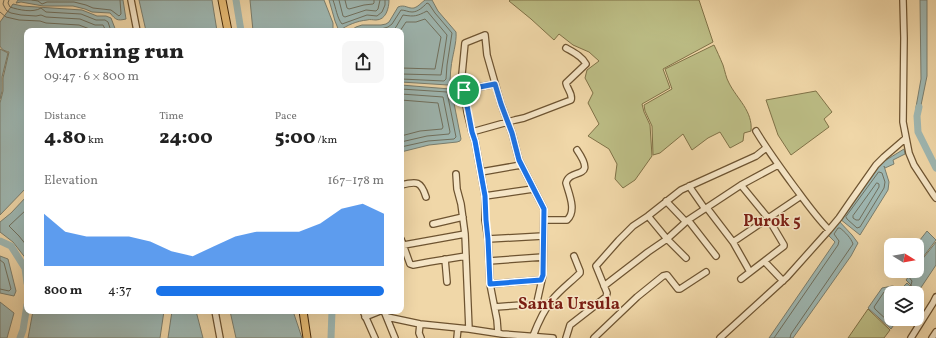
<!DOCTYPE html>
<html lang="en">
<head>
<meta charset="utf-8">
<style>
  body { margin:0; font-family:Vollkorn,serif; background:#f6f6f6; color:#222; height:100vh; display:flex; flex-direction:column; font-size:15px; white-space:nowrap }
  * { box-sizing:border-box; margin:0 }
  p { font-size:13px; color:#767676 }
  .icon { flex:none; width:22px; height:22px; fill:none; stroke:currentColor; stroke-width:2; stroke-linecap:round; stroke-linejoin:round }
  .map { position:relative; flex:1; overflow:hidden }
  .side { position:absolute; left:24px; top:28px; width:380px; height:286px; display:flex; flex-direction:column; background:#fff; border-radius:8px; box-shadow:0 4px 16px #0002 }
  .side>* { flex:none }
  .needle { width:26px; rotate:101deg }
  .controls { position:absolute; left:884px; top:238px; display:grid; gap:8px }
  .controls a { display:grid; place-items:center; width:40px; height:40px; border-radius:8px; background:#fff; box-shadow:0 4px 16px #0002; font-size:20px }
  .pin { position:absolute; display:grid; place-items:center; width:34px; height:34px; color:#fff; margin:-17px; border:2px solid #fff; border-radius:50%; box-shadow:0 1px 4px #0007 }
  .round { display:grid; place-items:center; flex:none; width:42px; height:42px; border-radius:8px; background:#f6f6f6 }
  .head { display:flex; align-items:center; justify-content:space-between; height:68px; padding:0 20px }
  h1 { font-size:22px; font-weight:800; line-height:30px }
  .metrics { display:grid; grid-template-columns:repeat(3,1fr); gap:6px; height:68px; padding:4px 20px }
  .metrics div { display:grid; align-content:center }
  .metrics b { font-size:20px; font-weight:800 }
  .metrics small { font-size:11px; font-weight:400 }
  .metrics p { font-size:11px }
  .chart { height:112px; padding:8px 20px }
  .chart p { display:flex; justify-content:space-between }
  .chart svg { width:100%; height:72px; margin-top:4px; fill:#1a73e8; opacity:.7 }
  ul { padding:0 20px; list-style:none; font-size:13px }
  li { display:grid; grid-template-columns:64px 48px 1fr; align-items:center; height:30px }
  li i { height:10px; border-radius:5px; background:#1a73e8 }
  .map>svg:first-child { display:block }
</style>
</head>
<body>
<div class="map">
<svg width="936" height="338" viewBox="0 0 936 338">
  <rect width="100%" height="100%" fill="#f0d7a8"/>
  <filter id="stains"><feTurbulence type="fractalNoise" baseFrequency=".005" numOctaves="4"/><feColorMatrix values="0 0 0 0 .2 0 0 0 0 .09 0 0 0 0 .02 0 0 0 .5 -.17"/></filter>
  <radialGradient id="worn" r=".72"><stop offset=".6" stop-color="#630" stop-opacity="0"/><stop offset="1" stop-color="#630" stop-opacity=".3"/></radialGradient>
  <!-- green -->
  <path fill="#bcbd85" stroke="#807247" d="M 510,0 L 699,0 L 713,42 L 663,69 L 670,88 L 642,104 L 644,112 L 650,125 L 652,156 L 635,180 L 623,188 L 615,179 L 617,164 L 609,149 L 588,136 L 599,124 L 588,103 L 593,93 L 585,78 L 587,70 L 599,61 L 589,52 L 573,45 L 559,34 L 554,40 L 531,19 L 509,1 Z
    M 714,45 C 717,51 720,58 723,65 C 725,71 726,78 729,83 C 737,99 753,111 751,131 L 744,133 L 743,141 L 730,148 L 720,132 L 708,138 L 692,150 L 683,134 L 660,153 L 653,155 L 652,126 L 645,111 L 644,105 L 672,89 L 665,69 Z
    M 816,91 L 832,112 L 824,119 L 829,127 L 791,155 L 778,135 L 766,100 Z
    M 868,309 L 890,330 L 884,338 L 848,338 Z"/>
  <!-- water -->
  <path fill="#9eb7b2" stroke="#7a7e6e" d="M 18,0 L 123,0 L 126,19 C 117,21 116,20 110,13 L 92,12 L 85,9 L 73,6 L 43,6 L 21,2 L 16,3 Z
    M 139,0 L 212,0 L 217,31 L 146,31 Z
    M 250,0 L 324,0 L 333,23 L 333,29 L 331,31 L 253,31 Z
    M 329,0 L 389,0 C 389,8 386,20 376,20 C 373,20 370,19 367,20 C 357,21 347,25 339,31 L 335,21 Z
    M 425,0 L 432,0 L 438,11 L 456,32 C 457,43 452,56 451,68 C 450,73 451,79 449,84 L 448,85 L 401,82 L 401,31 L 350,31 L 356,27 L 362,25 L 381,25 L 386,24 L 389,22 L 398,7 C 405,4 408,9 414,8 C 418,7 422,2 425,0 Z
    M 920,0 L 927,0 L 927,76 L 919,115 L 916,115 L 916,107 L 921,79 Z
    M 13,4 L 22,6 L 82,10 L 97,16 L 106,16 L 111,18 L 116,31 L 27,31 L 27,187 L 0,215 L 0,103 L 3,91 L 3,78 L 9,52 C 5,51 2,50 0,46 L 0,22 Z
    M 0,49 L 8,53 L 2,77 L 2,91 L 0,99 Z
    M 401,85 L 450,89 L 452,93 L 461,139 L 460,141 L 457,142 L 429,145 L 401,152 Z
    M 904,149 L 905,154 L 893,160 L 894,164 L 885,168 L 884,166 L 889,182 L 888,190 L 860,235 L 840,219 L 872,174 L 883,162 Z
    M 27,196 L 27,260 L 13,242 L 0,232 L 0,222 L 11,213 Z
    M 838,220 L 852,235 L 858,243 L 851,256 L 793,338 L 769,338 L 835,242 L 828,235 Z
    M 927,231 L 936,240 L 917,265 L 917,245 L 916,245 Z
    M 936,242 L 936,265 L 918,292 L 906,280 L 913,271 L 917,271 L 917,266 Z
    M 0,256 L 8,259 L 16,291 L 14,296 L 0,293 Z
    M 907,283 L 918,293 L 891,293 L 891,319 L 898,319 L 891,329 L 868,308 L 882,288 L 892,286 L 902,288 Z
    M 0,302 L 14,313 L 7,338 L 0,338 Z
    M 33,311 L 164,311 L 160,338 L 28,338 Z
    M 172,311 L 196,311 L 203,338 L 168,338 Z
    M 230,311 L 293,311 L 302,338 L 236,338 Z"/>
  <g fill="none" stroke-linecap="round" stroke-linejoin="round">
    <!-- shore -->
    <path stroke="#70705e" stroke-width="1" d="M 4,0 L 3,4 L 5,8 L 7,11 L 11,13 L 21,15 L 36,16 L 41,15 L 46,17 L 80,19 L 95,25 L 103,25 L 106,31
      M 9,0 L 8,3 L 10,7 C 19,10 33,13 41,8 L 46,12 L 81,14 L 96,20 L 105,20 L 108,22 L 111,31
      M 32,0 L 38,1 L 42,4 L 47,2 L 74,2 L 86,5 L 93,8 L 111,10 L 119,16 L 121,14 L 120,0
      M 333,0 C 336,8 337,18 342,24 L 367,15 L 377,16 L 382,12 L 385,5 L 385,0
      M 339,0 L 343,16 L 345,17 L 366,10 L 376,11 L 378,9 L 380,0
      M 345,0 L 347,8 L 349,9 L 364,5 L 373,4 L 374,3 L 374,0
      M 0,12 L 6,17 L 19,20 L 40,21 L 46,23 L 79,25 L 95,31
      M 358,31 L 367,29 L 381,29 L 388,27 L 392,24 L 401,10 C 405,10 408,12 412,12 C 418,12 423,7 427,3 L 429,4 L 435,13 L 452,33 L 447,65 L 446,79 L 444,81 L 401,79
      M 392,31 L 396,27 L 403,15 C 415,17 417,16 427,11 L 447,35 L 441,75 L 401,74
      M 400,31 L 406,22 L 416,22 L 425,19 L 441,37 L 435,69 L 401,68
      M 401,89 L 447,92 L 456,137 L 454,139 L 428,141 L 401,147
      M 401,94 L 443,97 L 450,132 L 449,134 L 427,136 L 401,142
      M 401,100 L 438,103 L 443,127 L 442,129 L 420,131 L 401,136
      M 879,172 L 882,173 L 885,182 L 884,188 L 860,227 L 857,228 L 847,219 L 846,217 Z
      M 877,183 L 879,184 L 879,187 L 859,220 L 856,220 L 853,218 L 853,216 Z
      M 27,209 L 9,226 L 19,236 L 27,246
      M 0,260 L 4,263 L 11,289 L 9,291 L 0,289
      M 893,319 L 891,322 L 889,322 L 875,309 L 874,307 L 884,292 L 892,290 L 903,292 L 911,285 L 912,281 L 908,276 L 898,271
      M 774,338 L 838,245 L 839,241 L 834,234 L 838,228 L 840,228 C 845,232 851,238 853,244 L 791,334 L 790,338"/>
    <!-- river -->
    <path stroke="#9eb7b2" stroke-width="7" d="M 236,0 L 241,31
      M 919,107 L 917,116 L 918,132 L 936,168
      M 0,241 L 11,246 L 25,268 L 27,283
      M 20,338 L 23,330 L 27,305
      M 331,338 L 332,311"/>
    <!-- minor casing -->
    <g stroke="#6e5431" stroke-width="8">
      <path id="minor" d="M 131,0 L 137,31
        M 903,0 L 904,38 L 903,122 L 909,153 L 914,165 L 933,194 L 936,198
        M 464,90 L 495,84
        M 756,131 C 768,151 782,170 796,189 C 807,204 817,218 829,230
        M 472,132 L 515,120 L 524,118 L 571,100 C 573,94 567,89 566,83 L 586,64 C 582,56 573,52 566,48
        M 481,172 L 521,165
        M 456,174 L 457,189 L 461,204 L 465,234 L 469,329
        M 401,185 C 417,181 421,181 426,197
        M 689,186 L 705,209
        M 485,196 L 533,189
        M 666,201 L 686,222
        M 707,208 L 733,242 L 750,272
        M 648,216 L 667,239 L 686,258
        M 544,220 L 567,220 C 577,211 569,194 566,183 C 570,167 598,181 577,150
        M 688,220 L 716,256
        M 433,224 L 463,217
        M 401,239 L 410,264 L 413,265 L 429,262 L 466,256
        M 488,239 L 543,236
        M 733,242 L 801,196
        M 404,245 L 465,234
        M 445,259 L 447,282
        M 489,261 L 543,257
        M 765,262 L 783,281
        M 741,279 L 784,246 L 784,245 L 768,218 L 741,185
        M 490,284 L 541,280
        M 604,286 L 648,252 L 667,239 L 688,220 L 741,185 L 778,165
        M 495,307 L 535,304 L 537,302 L 543,275 L 544,209 L 519,160 L 512,133 L 501,104 L 487,55 L 485,35 L 465,43 L 462,74 L 467,112 L 472,132 L 475,141 L 485,196 L 485,220 L 488,239 L 490,284 L 497,320 L 498,333
        M 215,311 L 220,338
        M 363,311 L 375,338
        M 384,311 L 395,338
        M 365,317 L 380,311
        M 387,317 L 420,324 L 469,329 L 502,334 L 553,338
        M 420,324 L 419,333 L 421,338
        M 533,336 C 538,323 544,310 552,300 C 560,290 571,282 580,273 L 580,271 L 574,256
        M 457,338 L 458,328
        M 566,338 L 570,325 L 606,297 L 607,293 L 596,266 L 619,240 L 633,226 L 648,216 L 681,190 L 756,156 L 766,148
        M 594,338 L 637,297 L 663,276 L 667,275 L 678,289 L 680,289 L 706,272
        M 720,338 L 787,277 L 829,230 L 839,218 L 850,202 L 876,165 L 884,157 L 906,138
        M 911,338 L 933,303 L 936,297
        M 932,338 L 936,332"/>
    </g>
    <!-- major casing -->
    <g stroke="#432809" stroke-width="9">
      <path id="major" d="M 222,0 L 228,31
        M 303,311 L 307,338"/>
    </g>
    <!-- minor -->
    <use href="#minor" stroke="#f5e5c6" stroke-width="5.5"/>
    <!-- major -->
    <use href="#major" stroke="#e8bc74" stroke-width="7"/>
  </g>
  <g fill="none" stroke-linecap="round" stroke-linejoin="round">
    <!-- route casing -->
    <g stroke="#fff" stroke-width="8">
      <path id="route" d="M 495,84 L 501,104 L 512,133 L 519,160 L 544,209 L 543,275 L 541,280 L 490,284 L 488,239 L 486,220 L 485,196 L 475,141 L 472,132 L 464,90 Z"/>
    </g>
    <!-- route -->
    <use href="#route" stroke="#1a73e8" stroke-width="5"/>
  </g>
  <g text-anchor="middle" stroke-width="3" stroke-linejoin="round" paint-order="stroke">
    <!-- neighbourhood labels -->
    <g font-size="16" font-weight="bold" fill="#7a1f14" stroke="#f5e5c6">
      <text x="772" y="226">Purok 5</text>
    </g>
    <!-- quarter labels -->
    <g font-size="17" font-weight="bold" fill="#7a1f14" stroke="#f5e5c6">
      <text x="569" y="309">Santa Ursula</text>
    </g>
  </g>
  <rect width="100%" height="100%" filter="url(#stains)"/>
  <rect width="100%" height="100%" fill="url(#worn)"/>
</svg>
<div class="controls">
<a><svg class="needle" viewBox="-14 -14 28 28"><path d="M0-13l5 13h-10z" fill="#e53935"/><path d="M0 13l5-13h-10z" fill="#767676"/></svg></a>
<a><svg class="icon" aria-label="layers" viewBox="0 0 24 24"><path d="M12 4l9 5-9 5-9-5zM3 14l9 5 9-5"/></svg></a>
</div>
<div class="pin" style="left:464px;top:90px;background:#1e9e55"><svg class="icon" aria-label="arrive" viewBox="0 0 24 24"><path d="M6 21V4h12l-3 4 3 4H6"/></svg></div>
<section class="side">
<div class="head"><div><h1>Morning run</h1><p>09:47 · 6 × 800 m</p></div><a class="round"><svg class="icon" aria-label="share" viewBox="0 0 24 24"><path d="M12 15V3M7 8l5-5 5 5M5 13v7h14v-7"/></svg></a></div>
<div class="metrics">
<div><p>Distance</p><b>4.80<small> km</small></b></div>
<div><p>Time</p><b>24:00</b></div>
<div><p>Pace</p><b>5:00<small> /km</small></b></div>
</div>
<div class="chart"><p><span>Elevation</span>167–178 m</p>
<svg viewBox="0 0 160 44" preserveAspectRatio="none"><path d="M0 44V12L10 23L20 26L30 26L40 26L50 29L60 35L70 38L80 32L90 26L100 23L110 23L120 23L130 18L140 9L150 6L160 12V44z"/></svg>
</div>
<ul>
<li><b>800 m</b>4:37<i style="width:100%"></i></li>
</ul>
</section>
</div>
</body>
</html>
